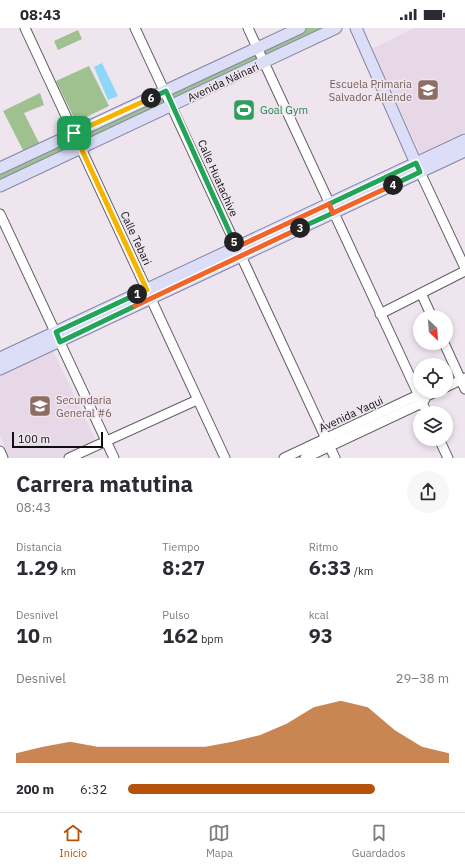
<!DOCTYPE html>
<html lang="es">
<head>
<meta charset="utf-8">
<style>
  body { margin:0; font-family:"IBM Plex Sans",sans-serif; background:#f7f7f7; color:#2b2b33; height:100vh; display:flex; flex-direction:column; font-size:15px; white-space:nowrap }
  * { box-sizing:border-box; margin:0 }
  p { font-size:13px; color:#7c7c81 }
  .icon { flex:none; width:22px; height:22px; fill:none; stroke:currentColor; stroke-width:2; stroke-linecap:round; stroke-linejoin:round }
  .map { position:relative; height:430px; overflow:hidden }
  .details { display:flex; flex-direction:column; background:#fff; flex:1 }
  .details>* { flex:none }
  .needle { width:26px; rotate:155deg }
  .fabs { position:absolute; left:413px; top:282px; display:grid; gap:8px }
  .fabs a { display:grid; place-items:center; width:40px; height:40px; border-radius:50%; background:#fff; box-shadow:0 2px 6px #0003; font-size:20px }
  .scale { position:absolute; left:12px; bottom:10px; width:91px; box-sizing:border-box; padding-left:4px; border:2px solid #100e10; border-top:0; font-size:11px; line-height:14px; white-space:nowrap; color:#100e10; -webkit-text-stroke:3px #eee5ee; paint-order:stroke }
  .pin { position:absolute; display:grid; place-items:center; width:34px; height:34px; color:#fff; margin:-17px; border-radius:8px; box-shadow:0 2px 6px #0006 }
  .km { position:absolute; width:20px; height:20px; margin:-10px; border-radius:50%; background:#222; color:#fff; font-size:11px; line-height:20px; text-align:center }
  .round { display:grid; place-items:center; flex:none; width:42px; height:42px; border-radius:21px; background:#f7f7f7 }
  .headline { display:flex; align-items:center; justify-content:space-between; height:68px; padding:0 16px }
  h1 { font-size:22px; font-weight:800; line-height:30px }
  .stats { display:grid; grid-template-columns:repeat(3,1fr); gap:6px; height:68px; padding:4px 16px }
  .stats div { display:grid; align-content:center }
  .stats b { font-size:20px; font-weight:800 }
  .stats small { font-size:11px; font-weight:400 }
  .stats p { font-size:11px }
  .chart { height:112px; padding:8px 16px }
  .chart p { display:flex; justify-content:space-between }
  .chart svg { width:100%; height:72px; margin-top:4px; fill:#b45309; opacity:.7 }
  ul { padding:0 16px; list-style:none; font-size:13px }
  li { display:grid; grid-template-columns:64px 48px 1fr; align-items:center; height:30px }
  li i { height:10px; border-radius:5px; background:#b45309 }
  .status { display:flex; justify-content:space-between; align-items:center; height:28px; padding:0 20px; background:#fff; direction:ltr }
  .status svg { height:11px; fill:currentColor }
  .tabs { display:flex; justify-content:space-around; align-items:center; height:56px; border-top:1px solid #e1e1e2; background:#fff; font-size:11px; color:#7c7c81 }
  .tabs a { display:grid; justify-items:center; gap:2px }
  .tabs .active { color:#b45309 }
  .map>svg:first-child { display:block }
</style>
</head>
<body>
<div class="status"><b>08:43</b><svg viewBox="0 0 49 12"><path d="M0 12V9h3v3zM5 12V6h3v6zM10 12V3h3v9zM15 12V0h3v12zM26 1h20v11H26zM47 4h2v5h-2z"/></svg></div>
<div class="map">
<svg width="465" height="430" viewBox="0 0 465 430">
  <rect width="100%" height="100%" fill="#eee5ee"/>
  <!-- built -->
  <path fill="#e6d8e6" d="M 414,0 L 465,0 L 465,104 L 420,125 L 372,21 Z
    M 53,323 L 96,413 L 60,430 L 10,430 L 0,408 L 0,348 Z"/>
  <!-- green -->
  <path fill="#9fc190" d="M 306,0 L 332,0 L 272,28 L 264,27 L 263,20 Z
    M 78,2 L 82,11 L 58,22 L 54,13 Z
    M 256,26 L 257,29 L 256,34 L 178,70 L 173,70 L 171,65 Z
    M 89,38 L 109,78 L 76,94 L 56,53 Z
    M 40,65 L 44,77 L 24,85 L 39,115 L 23,122 L 3,83 Z
    M 162,68 L 166,72 L 164,76 L 87,113 L 81,112 L 80,110 L 81,105 Z
    M 71,111 L 75,115 L 73,119 L 0,155 L 0,143 Z"/>
  <!-- water -->
  <path fill="#8fd7f6" d="M 102,35 L 118,68 L 108,72 L 94,39 Z"/>
  <g fill="none" stroke-linecap="round" stroke-linejoin="round">
    <!-- minor casing -->
    <g stroke="#645d64" stroke-width="11">
      <path id="minor" d="M 25,0 L 225,430
        M 135,0 L 335,430
        M 248,0 L 427,385
        M 420,144 L 465,240
        M 0,186 L 114,430
        M 421,265 L 432,289
        M 380,286 L 465,243
        M 444,315 L 465,361
        M 446,359 L 465,350
        M 439,411 L 448,430
        M 0,423 L 3,430
        M 69,430 L 197,372
        M 284,430 L 418,367 L 429,367 L 437,363
        M 305,430 L 422,375 L 425,371"/>
    </g>
    <!-- major casing -->
    <g stroke="#8687a4" stroke-width="13">
      <path id="major" d="M 356,0 L 418,140
        M 0,140 L 300,0
        M 0,158 L 336,0
        M 0,330 L 465,112
        M 0,341 L 465,123"/>
    </g>
    <!-- minor -->
    <use href="#minor" stroke="#fff" stroke-width="9"/>
    <!-- major -->
    <use href="#major" stroke="#dcdef8" stroke-width="11"/>
  </g>
  <g fill="none" stroke-linecap="round" stroke-linejoin="round">
    <!-- split-1 casing -->
    <g stroke="#fff" stroke-width="8">
      <path id="split-1" d="M 74,105 L 147,262 L 137,266"/>
    </g>
    <!-- split-2 casing -->
    <g stroke="#fff" stroke-width="8">
      <path id="split-2" d="M 135,278 L 60,314 L 56,304 L 137,266"/>
    </g>
    <!-- split-3 casing -->
    <g stroke="#fff" stroke-width="8">
      <path id="split-3" d="M 135,278 L 300,200"/>
    </g>
    <!-- split-4 casing -->
    <g stroke="#fff" stroke-width="8">
      <path id="split-4" d="M 300,200 L 333,185 L 329,176 L 416,135 L 420,144 L 393,157"/>
    </g>
    <!-- split-5 casing -->
    <g stroke="#fff" stroke-width="8">
      <path id="split-5" d="M 234,214 L 237,219 L 329,176 L 333,185 L 393,157"/>
    </g>
    <!-- split-6 casing -->
    <g stroke="#fff" stroke-width="8">
      <path id="split-6" d="M 151,70 L 166,63 L 234,214"/>
    </g>
    <!-- split-7 casing -->
    <g stroke="#fff" stroke-width="8">
      <path id="split-7" d="M 74,105 L 151,70"/>
    </g>
    <!-- split-1 -->
    <use href="#split-1" stroke="#f5b400" stroke-width="5"/>
    <!-- split-2 -->
    <use href="#split-2" stroke="#22a559" stroke-width="5"/>
    <!-- split-3 -->
    <use href="#split-3" stroke="#f0652b" stroke-width="5"/>
    <!-- split-4 -->
    <use href="#split-4" stroke="#22a559" stroke-width="5"/>
    <!-- split-5 -->
    <use href="#split-5" stroke="#f0652b" stroke-width="5"/>
    <!-- split-6 -->
    <use href="#split-6" stroke="#22a559" stroke-width="5"/>
    <!-- split-7 -->
    <use href="#split-7" stroke="#f5b400" stroke-width="5"/>
  </g>
  <!-- icons -->
  <defs>
    <g id="school-square" transform="scale(1.15)"><rect x="-9" y="-9" width="18" height="18" rx="4" fill="#8d6e63" stroke="#eee5ee"/><path d="M0-5L7-2L0 1L-7-2ZM-4 1L0 2.5L4 1V4Q0 6-4 4Z" fill="#fff"/></g>
    <g id="stadium-square" transform="scale(1.15)"><rect x="-9" y="-9" width="18" height="18" rx="4" fill="#2e9e5b" stroke="#eee5ee"/><path d="M0-5a6.5 5 0 1 0 0 10a6.5 5 0 1 0 0-10ZM-3.5-1.8h7v3.6h-7Z" fill="#fff"/></g>
  </defs>
  <g fill-rule="evenodd">
    <use href="#school-square" x="428" y="62"/>
    <use href="#stadium-square" x="244" y="82"/>
    <use href="#school-square" x="40" y="378"/>
  </g>
  <g text-anchor="middle" stroke-width="3.5" stroke-linejoin="round" paint-order="stroke">
    <!-- street labels -->
    <g font-size="11" fill="#100e10" stroke="#eee5ee">
      <text transform="translate(223 54) rotate(-25)" y="4">Avenida Náinari</text>
      <text transform="translate(218 150) rotate(66)" y="4">Calle Huatachive</text>
      <text transform="translate(136 210) rotate(65)" y="4">Calle Tebari</text>
      <text transform="translate(351 386) rotate(-25)" y="4">Avenida Yaqui</text>
    </g>
    <!-- education labels -->
    <g font-size="11" fill="#785e54" stroke="#eee5ee" text-anchor="end">
      <text x="412" y="60">Escuela Primaria<tspan x="412" dy="13">Salvador Allende</tspan></text>
      <text x="56" y="376" text-anchor="start">Secundaria<tspan x="56" dy="13">General #6</tspan></text>
    </g>
    <!-- leisure labels -->
    <g font-size="11" fill="#27864d" stroke="#eee5ee" text-anchor="start">
      <text x="260" y="86">Goal Gym</text>
    </g>
  </g>
</svg>
<div class="fabs">
<a><svg class="needle" viewBox="-14 -14 28 28"><path d="M0-13l5 13h-10z" fill="#e53935"/><path d="M0 13l5-13h-10z" fill="#7c7c81"/></svg></a>
<a><svg class="icon" aria-label="locate" viewBox="0 0 24 24"><circle cx="12" cy="12" r="6"/><path d="M12 2v4M12 18v4M2 12h4M18 12h4"/></svg></a>
<a><svg class="icon" aria-label="layers" viewBox="0 0 24 24"><path d="M12 4l9 5-9 5-9-5zM3 14l9 5 9-5"/></svg></a>
</div>
<div class="scale">100 m</div>
<div class="pin" style="left:74px;top:105px;background:#1e9e55"><svg class="icon" aria-label="arrive" viewBox="0 0 24 24"><path d="M6 21V4h12l-3 4 3 4H6"/></svg></div>
<b class="km" style="left:137px;top:266px">1</b>
<b class="km" style="left:300px;top:200px">3</b>
<b class="km" style="left:393px;top:157px">4</b>
<b class="km" style="left:234px;top:214px">5</b>
<b class="km" style="left:151px;top:70px">6</b>
</div>
<section class="details">
<div class="headline"><div><h1>Carrera matutina</h1><p>08:43</p></div><a class="round"><svg class="icon" aria-label="share" viewBox="0 0 24 24"><path d="M12 15V3M7 8l5-5 5 5M5 13v7h14v-7"/></svg></a></div>
<div class="stats">
<div><p>Distancia</p><b>1.29<small> km</small></b></div>
<div><p>Tiempo</p><b>8:27</b></div>
<div><p>Ritmo</p><b>6:33<small> /km</small></b></div>
</div>
<div class="stats">
<div><p>Desnivel</p><b>10<small> m</small></b></div>
<div><p>Pulso</p><b>162<small> bpm</small></b></div>
<div><p>kcal</p><b>93</b></div>
</div>
<div class="chart"><p><span>Desnivel</span>29–38 m</p>
<svg viewBox="0 0 160 44" preserveAspectRatio="none"><path d="M0 44V38L10 34L20 31L30 34L40 34L50 34L60 34L70 34L80 31L90 27L100 20L110 10L120 6L130 10L140 24L150 34L160 38V44z"/></svg>
</div>
<ul>
<li><b>200 m</b>6:32<i style="width:77%"></i></li>
</ul>
</section>
<nav class="tabs">
<a class="active"><svg class="icon" aria-label="home" viewBox="0 0 24 24"><path d="M3 11l9-7 9 7M6 9v11h12V9"/></svg>Inicio</a>
<a><svg class="icon" aria-label="map" viewBox="0 0 24 24"><path d="M3 6l6-2 6 2 6-2v14l-6 2-6-2-6 2zM9 4v14M15 6v14"/></svg>Mapa</a>
<a><svg class="icon" aria-label="saved" viewBox="0 0 24 24"><path d="M7 4h10v16l-5-4-5 4z"/></svg>Guardados</a>
</nav>
</body>
</html>
